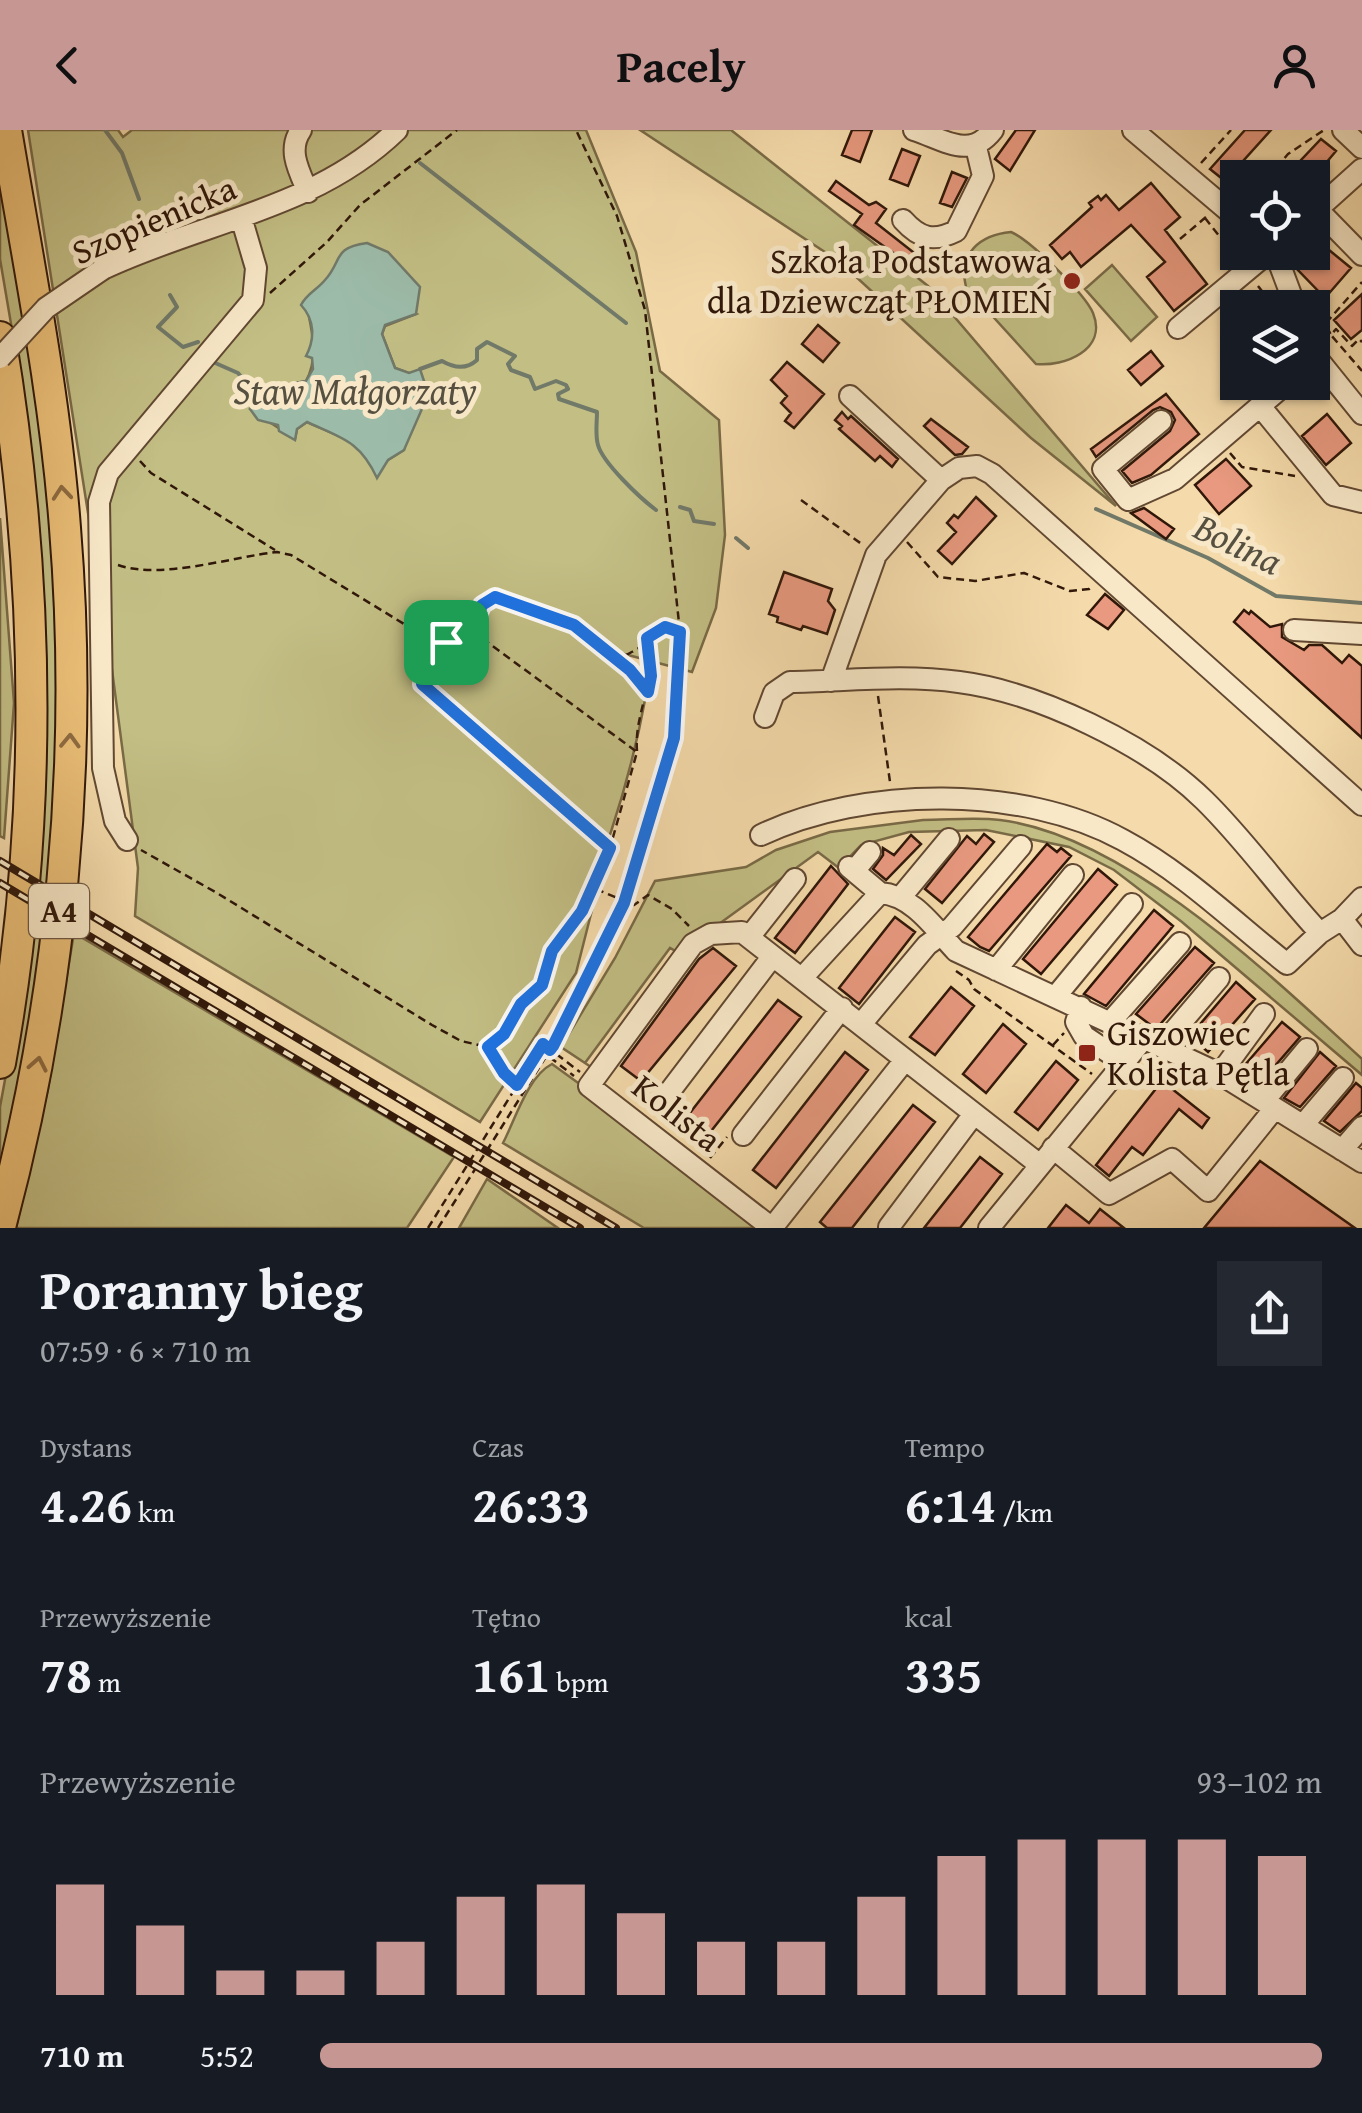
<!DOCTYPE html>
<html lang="pl">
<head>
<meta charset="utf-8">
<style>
  body { margin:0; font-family:"Gentium Book Plus",serif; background:#242831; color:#f1f3f6; height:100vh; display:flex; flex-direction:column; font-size:38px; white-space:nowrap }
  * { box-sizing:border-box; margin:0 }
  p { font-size:32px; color:#9ea1a6 }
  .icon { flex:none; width:55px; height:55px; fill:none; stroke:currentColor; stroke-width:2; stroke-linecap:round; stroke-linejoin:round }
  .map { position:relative; height:1098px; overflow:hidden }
  .drawer { display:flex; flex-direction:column; background:#171b24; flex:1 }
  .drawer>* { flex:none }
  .controls { position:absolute; left:1220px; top:30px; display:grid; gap:20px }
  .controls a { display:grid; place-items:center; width:110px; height:110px; border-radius:0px; background:#171b24; box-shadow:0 2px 8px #0004; font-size:50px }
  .pin { position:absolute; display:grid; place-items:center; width:85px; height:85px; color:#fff; margin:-42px; border-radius:20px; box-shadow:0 5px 15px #0006 }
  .round { display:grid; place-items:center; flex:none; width:105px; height:105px; border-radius:0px; background:#242831 }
  .overview { display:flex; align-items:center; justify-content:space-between; height:170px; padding:0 40px }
  h1 { font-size:55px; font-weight:700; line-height:75px }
  .metrics { display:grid; grid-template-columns:repeat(3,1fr); gap:15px; height:170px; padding:10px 40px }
  .metrics div { display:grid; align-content:center }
  .metrics b { font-size:50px; font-weight:700 }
  .metrics small { font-size:28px; font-weight:400 }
  .metrics p { font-size:28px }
  .chart { height:280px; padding:20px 40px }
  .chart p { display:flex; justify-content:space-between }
  .chart svg { width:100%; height:180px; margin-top:10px; stroke:#c59692; stroke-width:6 }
  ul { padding:0 40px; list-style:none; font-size:32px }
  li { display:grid; grid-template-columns:160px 120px 1fr; align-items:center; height:75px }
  li i { height:25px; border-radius:12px; background:#c59692 }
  header { display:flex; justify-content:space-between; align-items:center; height:130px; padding:0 40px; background:#c59692; color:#111; font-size:45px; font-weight:700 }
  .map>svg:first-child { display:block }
</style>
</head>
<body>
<header><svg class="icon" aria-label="back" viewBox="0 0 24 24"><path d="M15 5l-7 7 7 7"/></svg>Pacely<svg class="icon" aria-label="person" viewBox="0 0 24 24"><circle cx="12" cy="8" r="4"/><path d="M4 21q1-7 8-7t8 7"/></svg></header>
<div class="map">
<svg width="1362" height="1098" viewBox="0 0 1362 1098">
  <rect width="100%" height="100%" fill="#f5dbab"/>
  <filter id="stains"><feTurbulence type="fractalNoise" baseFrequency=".002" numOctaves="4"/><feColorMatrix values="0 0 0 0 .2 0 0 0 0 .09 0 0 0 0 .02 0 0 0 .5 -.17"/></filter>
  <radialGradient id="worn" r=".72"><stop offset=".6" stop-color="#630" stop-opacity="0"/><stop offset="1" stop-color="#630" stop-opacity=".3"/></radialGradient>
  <!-- green -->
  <path fill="#c2be84" stroke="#796a46" stroke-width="2.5" fill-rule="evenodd" d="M 28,0 L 118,0 L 123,7 L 132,0 L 586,0 L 636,122 L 660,241 L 719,290 L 725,405 L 716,478 L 692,542 L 613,521 L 557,482 L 494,460 L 481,477 L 474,501 L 454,505 L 427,540 L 454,508 L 476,503 L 482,483 L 494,472 C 553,489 607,515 646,565 C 633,636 613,703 586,770 L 593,776 L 576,843 L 480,992 L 135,786 L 138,738 L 109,517 ZM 330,153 L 416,184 L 385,196 L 382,204 L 395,238 L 409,243 L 404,320 L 388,330 L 368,329 L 353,312 L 307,292 L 297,299 L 295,309 L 250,279 L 253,262 L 306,251 C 318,230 313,205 308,182 Z
    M 640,0 L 731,0 L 928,156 L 1116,376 L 1031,308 L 840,132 Z
    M 0,13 L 26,154 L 64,524 L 47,808 L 0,1056 L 0,977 L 25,841 L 17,229 L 0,129 Z
    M 1011,102 C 1030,110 1085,164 1093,183 C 1108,220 1064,237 1036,234 L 966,157 C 958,123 980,105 1011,102 Z
    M 1112,135 L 1157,187 L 1131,211 L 1085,159 Z
    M 0,388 L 14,573 L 4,708 L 0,706 Z
    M 923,690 C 948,690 975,687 1000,690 C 1127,706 1270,845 1362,929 L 1362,945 L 1182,792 L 1114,740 L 1069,717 L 986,700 L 909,702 L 861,715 L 839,738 L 818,722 L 679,823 L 670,818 L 585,933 L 594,939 L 561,917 L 615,828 L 655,751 L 746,737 L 776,720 L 830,702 Z
    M 74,803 L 454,1027 L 407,1098 L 16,1098 L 48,959 Z
    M 552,934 L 581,955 L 757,1098 L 644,1098 L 503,1013 C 515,990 528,946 552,934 Z
    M 487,1049 L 558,1098 L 459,1098 Z"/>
  <!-- water -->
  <path fill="#9cbba9" stroke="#717969" stroke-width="2.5" d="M 367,113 L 388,122 L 420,157 L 416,184 L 385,195 L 382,204 L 395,238 L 409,243 L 420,239 L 424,251 L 420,259 L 425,272 L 404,320 L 388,330 L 377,348 C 360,311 342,308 307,292 L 297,299 L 295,310 L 279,301 L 278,295 L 258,290 L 250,279 L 253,261 L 306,251 L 313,239 L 312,228 L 306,226 C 315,209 315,190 301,175 C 307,163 317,160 325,150 C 343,130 332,118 367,113 Z"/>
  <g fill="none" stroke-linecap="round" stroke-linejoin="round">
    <!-- stream -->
    <path stroke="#717969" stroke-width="4" d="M 105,0 L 122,23 L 139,69
      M 420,33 L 626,193
      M 170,165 L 177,177 L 158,197 L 183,217 L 198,212
      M 213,232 L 238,243 L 253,261
      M 420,239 L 442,231 C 454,238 466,240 477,230 L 477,219 L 487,212 L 515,226 L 508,234 L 511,240 L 530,247 L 535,259 L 556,251 L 566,255 L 568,259 L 558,264 L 559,269 L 597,282 C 597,292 595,305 598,315 C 603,333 640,368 656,380
      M 680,377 L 690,380 L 694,391 L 714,394
      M 1096,379 L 1208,428 L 1276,466 L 1362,473
      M 736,408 L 748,418"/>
  </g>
  <!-- building -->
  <path fill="#e8997f" stroke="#301709" stroke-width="2.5" d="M 852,0 L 872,0 L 860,32 L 842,25 Z
    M 1016,0 L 1035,0 L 1010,41 L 995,29 Z
    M 1245,0 L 1271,0 L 1225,51 L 1210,39 Z
    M 1321,9 L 1336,21 L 1315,46 L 1284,48 Z
    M 902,19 L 920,26 L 908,56 L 890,49 Z
    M 952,42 L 967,48 L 952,77 L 940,73 Z
    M 836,51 L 869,75 L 876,72 L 886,79 L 876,93 L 927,133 L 920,142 L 854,95 L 862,84 L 829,61 Z
    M 1151,53 L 1180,87 L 1165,100 L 1207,154 L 1174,181 L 1147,147 L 1165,132 L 1131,95 L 1081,137 L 1070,122 L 1062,129 L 1050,115 L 1092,77 L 1089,73 L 1098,66 L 1101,70 L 1106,65 L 1119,80 Z
    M 1312,106 L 1351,138 L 1325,168 L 1296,138 L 1312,122 Z
    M 1362,164 L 1362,200 L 1351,209 L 1334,190 Z
    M 818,195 L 839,213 L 823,232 L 802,214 Z
    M 1151,221 L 1163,236 L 1141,255 L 1128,240 Z
    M 787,232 L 824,264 L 794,298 L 785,291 L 791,283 L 781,273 L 787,266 L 771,250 Z
    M 1166,264 L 1199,304 L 1151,345 L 1132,353 L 1122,341 L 1170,301 L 1175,290 L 1171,282 L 1160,277 L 1153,280 L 1096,327 L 1091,319 Z
    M 842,282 L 848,289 L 851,286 L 898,329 L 892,337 L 880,326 L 875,331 L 839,299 L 842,296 L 835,290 Z
    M 1327,284 L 1351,313 L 1326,335 L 1302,306 Z
    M 931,289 L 968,317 L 962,324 L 955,325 L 924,296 Z
    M 1226,329 L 1251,356 L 1219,384 L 1195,355 Z
    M 976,367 L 996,386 L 952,434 L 938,421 L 956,402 L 947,393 L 954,385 L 958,388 Z
    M 1144,378 L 1174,399 L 1166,409 L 1131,383 Z
    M 784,442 L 832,459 L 828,471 L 835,480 L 827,504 L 803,496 L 801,500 L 777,492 L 778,487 L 769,484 Z
    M 1105,464 L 1124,480 L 1108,499 L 1087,485 Z
    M 1244,480 L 1249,484 L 1251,481 L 1270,497 L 1282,494 L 1282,507 L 1304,520 L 1309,515 L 1322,515 L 1342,533 L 1349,525 L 1362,536 L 1362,608 L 1234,492 Z
    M 984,704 L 994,712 L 942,773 L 925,759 L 967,706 L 976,714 Z
    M 911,705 L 921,714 L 886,750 L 873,739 L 883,725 L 883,718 L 894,725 Z
    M 1047,714 L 1057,722 L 1061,718 L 1071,726 L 989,821 L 980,817 L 968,807 Z
    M 831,736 L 848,754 L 795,823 L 775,808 Z
    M 1098,739 L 1117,755 L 1041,844 L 1023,829 Z
    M 1154,780 L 1173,796 L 1169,801 L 1106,876 L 1084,864 Z
    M 895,787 L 915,802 L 859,874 L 839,858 Z
    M 1195,817 L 1214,833 L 1156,899 L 1136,884 Z
    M 713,818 L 736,836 L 641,951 L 621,936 L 699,829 Z
    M 1236,852 L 1255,869 L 1208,922 L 1190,906 Z
    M 951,857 L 974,876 L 935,925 L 910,907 Z
    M 778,870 L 801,887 L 708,1005 L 686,988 Z
    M 1282,892 L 1300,907 L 1262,951 L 1244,936 Z
    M 1003,894 L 1026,914 L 986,963 L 963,944 Z
    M 845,922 L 868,940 L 776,1058 L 753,1040 Z
    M 1320,922 L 1336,936 L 1300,977 L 1284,968 Z
    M 1056,931 L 1078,950 L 1038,1000 L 1015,982 Z
    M 1162,951 L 1209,988 L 1202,998 L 1179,979 L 1143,1025 L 1132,1017 L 1109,1046 L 1096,1035 Z
    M 1356,953 L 1362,958 L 1362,981 L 1340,1002 L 1324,991 Z
    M 913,975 L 935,992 L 852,1098 L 827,1098 L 820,1092 Z
    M 980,1027 L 1002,1044 L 960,1098 L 924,1098 Z
    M 1260,1031 L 1287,1050 L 1355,1098 L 1204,1098 Z
    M 1066,1075 L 1089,1093 L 1100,1079 L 1124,1098 L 1048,1098 Z"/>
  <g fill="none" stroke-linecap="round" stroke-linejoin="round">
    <!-- minor casing -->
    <g stroke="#614832" stroke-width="24">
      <path id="minor" d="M 301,0 C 287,20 299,41 308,62
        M 914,0 C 945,10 970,30 993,0
        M 1133,0 L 1238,89
        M 1343,0 L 1362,18
        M 1318,80 L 1362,125
        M 1312,84 L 1362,39
        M 903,90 C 920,109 934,112 956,101 L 983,46 L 976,17
        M 1275,122 L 1296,178
        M 103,139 C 202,92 316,79 397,0
        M 1178,198 L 1269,122
        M 1312,222 L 1362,284
        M 1288,252 L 1260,276 L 1333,365 L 1362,372
        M 850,266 L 941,350
        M 1161,291 L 1103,339 L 1128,370 L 1175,349 L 1260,276
        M 1294,500 L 1362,504
        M 831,551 L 876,425 L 941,350 L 959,338 L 977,336 L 992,344 L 1362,675
        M 765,587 L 774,563 L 790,552 C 846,551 904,544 959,552 C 1038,562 1148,615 1204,670 C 1246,711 1280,760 1320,803 L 1342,789 L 1362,768
        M 761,705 C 864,656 1023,655 1123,710 C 1183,742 1234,792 1287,834 L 1320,803
        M 127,710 L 115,691 L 103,638 L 99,372 L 108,343 L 253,170 L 256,138 L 241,87
        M 849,737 L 880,763
        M 854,741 L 870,722
        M 900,768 L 949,709
        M 1342,789 L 1362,815
        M 750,806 L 795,749
        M 996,840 L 1073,745
        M 802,848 L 880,763 C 913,765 935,799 956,821 L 1220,944 L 1362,1032
        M 1056,866 L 1132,774
        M 1081,877 L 1076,892 L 1084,906 L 1123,932
        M 1112,890 L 1180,813
        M 862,893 L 927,815 L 952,797 L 1021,716
        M 1162,915 L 1219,848
        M 905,930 L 772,1098 L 589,956 L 693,814 L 711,804 L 742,802 L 1040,1035
        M 1220,944 L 1264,884
        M 667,965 L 772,827
        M 1264,971 L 1307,919
        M 1303,995 L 1343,948
        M 743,1005 L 842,878
        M 1053,1018 L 1109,1064 L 1172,1029 L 1208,1061 L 1275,978
        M 1342,1020 L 1362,997
        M 889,1097 L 974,984
        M 989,1098 L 1145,907"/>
    </g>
    <!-- highway casing -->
    <g stroke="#301709" stroke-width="34">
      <path id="highway" d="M 0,207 C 40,448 44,691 0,933
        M 0,1097 C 61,870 84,632 65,398 C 55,264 28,132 6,0"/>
    </g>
    <!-- path -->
    <path stroke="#301709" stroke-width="2.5" stroke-dasharray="8 5" stroke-linecap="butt" d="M 1201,33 L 1231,0
      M 1268,48 L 1288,24 L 1324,0
      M 1205,88 L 1235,126
      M 1180,109 L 1206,87
      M 1258,156 L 1275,178
      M 1309,162 L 1331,205 L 1336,199 L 1352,216 L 1359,209 L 1362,212
      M 270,163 L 327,112 L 360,75 L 457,0
      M 1326,193 L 1362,152
      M 1321,210 L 1331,205 L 1362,241
      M 1230,323 L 1242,337 L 1295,346
      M 140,331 L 151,343 L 275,420
      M 801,370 L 863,415
      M 907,412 L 938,447 L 975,451 L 1024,443 L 1070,461 L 1089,459 L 1092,456
      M 118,435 C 160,450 232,427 277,422 L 291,425 L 427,508 C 447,512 463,507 483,509 L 637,622 L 610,718 L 582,781 L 552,821 L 542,855 L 521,874 L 504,904 L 488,917 L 461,911 L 432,895 L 217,763 L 141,720
      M 620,531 L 648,561
      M 878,566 L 890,652
      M 637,621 C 634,583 656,557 646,516
      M 608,717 L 438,573 L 422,554 L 430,534 L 453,503 L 472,502 L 478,481 L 495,467 L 574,495 L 619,530 C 626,524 635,521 642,516 C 656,505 657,495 679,501
      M 596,759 L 634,775 L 648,765 L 672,779 L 689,796
      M 956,841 L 969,850 L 974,859 L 1092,944
      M 1053,915 L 1064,903
      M 488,918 L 504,943 L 525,960
      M 550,919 L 624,773 L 674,608 L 680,502 L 645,180 L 617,86 L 576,0
      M 710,1028 L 727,1007
      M 428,1098 L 543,914 L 580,942
      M 438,1098 L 547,925 L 574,946"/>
    <!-- minor -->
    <use href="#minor" stroke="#f8e8c8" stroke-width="20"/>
    <!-- highway -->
    <use href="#highway" stroke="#eabe76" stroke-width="30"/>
    <!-- rail casing -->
    <g stroke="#301709" stroke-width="8">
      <path id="rail" d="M 0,731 L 616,1098
        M 0,753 L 580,1098"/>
    </g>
    <!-- rail -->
    <use href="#rail" stroke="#f8e8c8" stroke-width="4" stroke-dasharray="11" stroke-linecap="butt"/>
    <!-- minor-bridge casing -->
    <g stroke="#614832" stroke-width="24" stroke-linecap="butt">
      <path id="minor-bridge" d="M 0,228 L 46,178 L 103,139"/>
    </g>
    <!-- minor-bridge -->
    <use href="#minor-bridge" stroke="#f8e8c8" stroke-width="20"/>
  </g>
  <!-- one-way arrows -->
  <defs><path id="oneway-chevron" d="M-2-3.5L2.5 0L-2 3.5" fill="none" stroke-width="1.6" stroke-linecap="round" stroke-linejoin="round" transform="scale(2.5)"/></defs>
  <g stroke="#8d6a40">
    <use href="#oneway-chevron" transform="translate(62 363) rotate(-95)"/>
    <use href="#oneway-chevron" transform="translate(70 611) rotate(-88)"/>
    <use href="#oneway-chevron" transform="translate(38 934) rotate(-79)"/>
  </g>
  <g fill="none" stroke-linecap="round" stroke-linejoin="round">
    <!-- route casing -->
    <g stroke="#fff" stroke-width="20">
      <path id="route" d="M 495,467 L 574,495 L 630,540 L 648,562 L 651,546 L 647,508 L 665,497 L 680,502 L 674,608 L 624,773 L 553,916 L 550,920 L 543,914 L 517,955 L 504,943 L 488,917 L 504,904 L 521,874 L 542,855 L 552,821 L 582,781 L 610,718 L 422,554 C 424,536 441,517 454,504 L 472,502 L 482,475 Z"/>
    </g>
    <!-- route -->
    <use href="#route" stroke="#1a73e8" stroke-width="12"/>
  </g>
  <!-- markers -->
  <g fill="#8f2418" stroke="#f8e8c8" stroke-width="4">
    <circle cx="1072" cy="151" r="10"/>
    <rect x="1077" y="913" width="20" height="20" rx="5"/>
  </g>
  <g text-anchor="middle" stroke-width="10" stroke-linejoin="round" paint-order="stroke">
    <!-- shield labels -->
    <rect fill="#f8e8c8" stroke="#6c5642" stroke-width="2.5" x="29" y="754" width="60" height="54" rx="8"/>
    <g font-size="32" font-weight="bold" fill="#301709">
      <text x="59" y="792">A4</text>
    </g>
    <!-- street labels -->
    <g font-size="35" fill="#301709" stroke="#f8e8c8">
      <text transform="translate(154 90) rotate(-23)" y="12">Szopienicka</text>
      <text transform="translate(677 983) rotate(38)" y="12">Kolista</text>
    </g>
    <!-- poi labels -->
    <g font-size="35" fill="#301709" stroke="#f8e8c8" text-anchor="end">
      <text x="1052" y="143">Szkoła Podstawowa<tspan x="1052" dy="40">dla Dziewcząt PŁOMIEŃ</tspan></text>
      <text x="1107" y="915" text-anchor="start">Giszowiec<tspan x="1107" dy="40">Kolista Pętla</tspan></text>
    </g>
    <!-- water labels -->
    <g font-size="38" font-style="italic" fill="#565041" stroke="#f8e8c8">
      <text x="355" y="274">Staw Małgorzaty</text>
      <text transform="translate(1238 414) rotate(26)" y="13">Bolina</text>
    </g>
  </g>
  <rect width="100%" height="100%" filter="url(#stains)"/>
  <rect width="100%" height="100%" fill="url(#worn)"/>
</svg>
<div class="controls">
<a><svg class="icon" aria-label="locate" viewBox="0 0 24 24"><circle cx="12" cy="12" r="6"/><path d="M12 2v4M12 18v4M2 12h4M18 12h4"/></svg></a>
<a><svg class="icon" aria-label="layers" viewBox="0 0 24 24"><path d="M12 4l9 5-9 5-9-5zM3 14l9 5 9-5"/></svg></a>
</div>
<div class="pin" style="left:446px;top:512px;background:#1e9e55"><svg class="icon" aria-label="arrive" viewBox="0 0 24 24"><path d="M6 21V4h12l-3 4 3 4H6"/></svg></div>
</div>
<section class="drawer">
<div class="overview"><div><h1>Poranny bieg</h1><p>07:59 · 6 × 710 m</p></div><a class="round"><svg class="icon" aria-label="share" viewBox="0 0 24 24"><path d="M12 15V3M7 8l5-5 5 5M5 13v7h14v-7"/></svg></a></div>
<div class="metrics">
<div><p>Dystans</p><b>4.26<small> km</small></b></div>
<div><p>Czas</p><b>26:33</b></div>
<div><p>Tempo</p><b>6:14<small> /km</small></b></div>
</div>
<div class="metrics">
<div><p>Przewyższenie</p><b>78<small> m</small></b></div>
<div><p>Tętno</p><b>161<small> bpm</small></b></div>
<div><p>kcal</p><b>335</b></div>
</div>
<div class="chart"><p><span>Przewyższenie</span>93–102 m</p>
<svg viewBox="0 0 160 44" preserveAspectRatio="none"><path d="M5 44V17M15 44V27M25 44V38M35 44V38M45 44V31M55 44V20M65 44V17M75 44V24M85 44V31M95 44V31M105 44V20M115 44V10M125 44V6M135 44V6M145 44V6M155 44V10"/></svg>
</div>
<ul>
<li><b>710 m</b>5:52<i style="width:100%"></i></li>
</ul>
</section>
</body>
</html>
